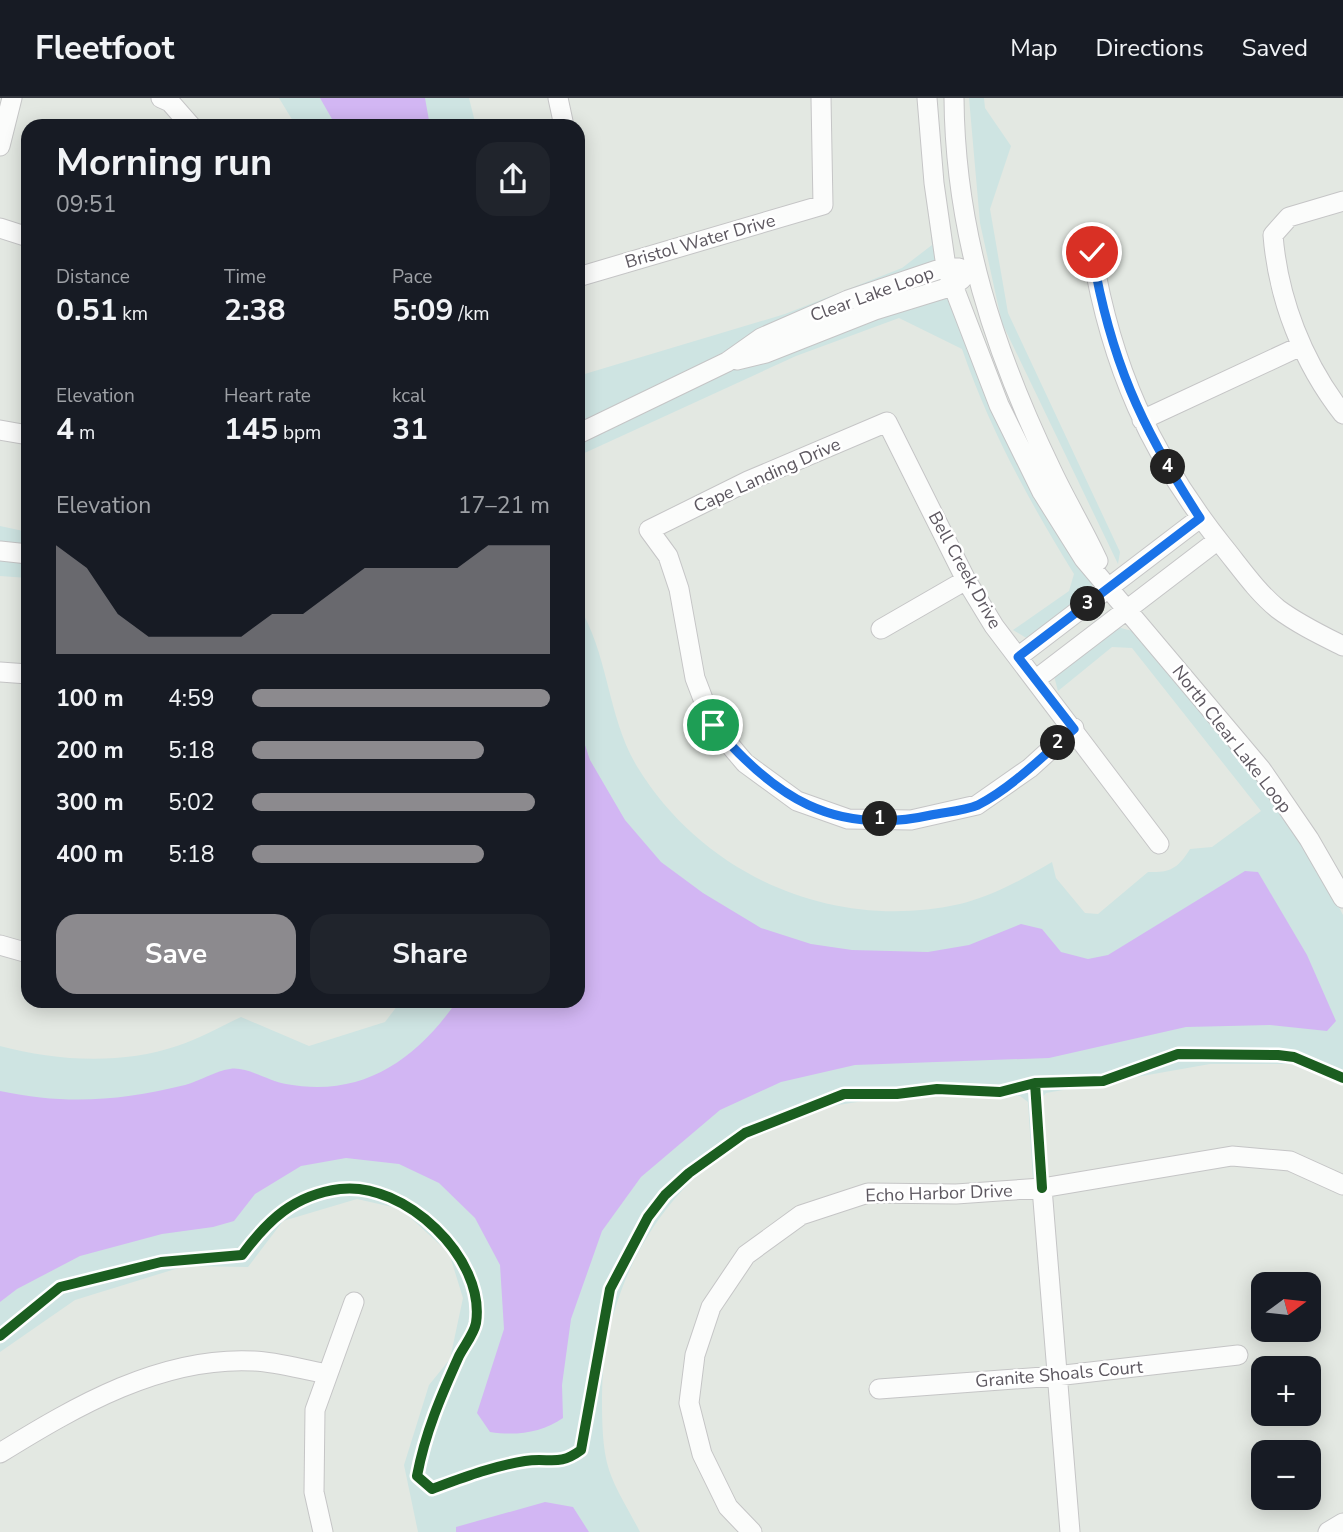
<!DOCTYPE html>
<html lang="en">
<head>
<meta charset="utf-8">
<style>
  body { margin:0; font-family:"Nunito Sans",sans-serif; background:#20242c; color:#f1f3f6; height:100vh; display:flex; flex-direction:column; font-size:26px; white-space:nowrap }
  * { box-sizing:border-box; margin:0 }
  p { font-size:23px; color:#9ea1a6 }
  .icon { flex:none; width:38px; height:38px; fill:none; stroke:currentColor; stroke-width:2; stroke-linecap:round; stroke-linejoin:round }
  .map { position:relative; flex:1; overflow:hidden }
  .side { position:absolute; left:21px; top:21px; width:564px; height:889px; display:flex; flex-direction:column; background:#171b24; border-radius:21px; box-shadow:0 4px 18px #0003 }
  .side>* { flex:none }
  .needle { width:46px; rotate:75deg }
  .buttons { position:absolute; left:1251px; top:1174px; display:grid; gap:14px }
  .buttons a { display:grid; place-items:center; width:70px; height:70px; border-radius:14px; background:#171b24; box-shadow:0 4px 18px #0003; font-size:35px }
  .pin { position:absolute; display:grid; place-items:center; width:60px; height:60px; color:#fff; margin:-30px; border:4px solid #fff; border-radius:50%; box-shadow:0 2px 7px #0007 }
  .km { position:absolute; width:35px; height:35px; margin:-18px; border-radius:50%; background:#222; color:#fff; font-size:19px; line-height:35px; text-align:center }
  .round { display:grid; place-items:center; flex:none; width:74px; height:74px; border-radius:21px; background:#20242c }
  .headline { display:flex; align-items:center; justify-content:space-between; height:119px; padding:0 35px }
  h1 { font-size:38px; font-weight:700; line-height:52px }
  .metrics { display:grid; grid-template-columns:repeat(3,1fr); gap:10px; height:119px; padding:7px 35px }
  .metrics div { display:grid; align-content:center }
  .metrics b { font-size:30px; font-weight:700 }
  .metrics small { font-size:19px; font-weight:400 }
  .metrics p { font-size:19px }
  .chart { height:196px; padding:14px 35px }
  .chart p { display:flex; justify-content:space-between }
  .chart svg { width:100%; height:126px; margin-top:7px; fill:#8c8a8e; opacity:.7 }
  .button { display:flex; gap:14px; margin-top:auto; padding:14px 35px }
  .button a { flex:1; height:80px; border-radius:21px; background:#8c8a8e; color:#fff; font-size:28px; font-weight:700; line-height:80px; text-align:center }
  .button a+a { background:#20242c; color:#f1f3f6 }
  ul { padding:0 35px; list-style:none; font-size:23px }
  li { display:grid; grid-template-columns:112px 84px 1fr; align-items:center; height:52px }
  li i { height:18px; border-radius:9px; background:#8c8a8e }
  header { display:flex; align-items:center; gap:42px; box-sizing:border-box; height:98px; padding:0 35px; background:#171b24; border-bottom:2px solid #363941 }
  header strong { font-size:33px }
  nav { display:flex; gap:38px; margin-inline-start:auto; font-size:24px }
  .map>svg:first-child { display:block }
</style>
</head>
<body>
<header>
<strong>Fleetfoot</strong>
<nav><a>Map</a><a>Directions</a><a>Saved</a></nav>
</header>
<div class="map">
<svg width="1343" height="1434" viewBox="0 0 1343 1434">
  <rect width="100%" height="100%" fill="#e3e8e2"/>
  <!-- green -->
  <path fill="#cee4e2" d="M 279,0 L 469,0 L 476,28 L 296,28 Z
    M 917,0 L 926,0 L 944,167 L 730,256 L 578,328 L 578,278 L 785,216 L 902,170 L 932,147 Z
    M 969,0 L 984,0 L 985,10 L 1011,48 L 990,111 L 1008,215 L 1120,454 L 1118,466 L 1002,225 L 980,125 Z
    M 937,199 L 952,201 L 1093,484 L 1090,493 L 1028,541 L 1013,532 L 1069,493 L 1074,476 C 1029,403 990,332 962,251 L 899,220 L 796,258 L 578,358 L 578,341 L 724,274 Z
    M 0,428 L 28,434 L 28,449 L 0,445 Z
    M 0,462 L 28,465 L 28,480 L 0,478 Z
    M 578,507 C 609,556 607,620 638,670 C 705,779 835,834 960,806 C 993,798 1023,781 1052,764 L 1056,780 L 1085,815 L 1098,816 L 1148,774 C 1171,775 1178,770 1190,751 L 1212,749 L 1261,713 L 1132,550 L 1112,549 L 1058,593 L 1054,578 L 1117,529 L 1140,535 L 1253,671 L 1320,773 L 1343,817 L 1343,986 L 1292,966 L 1210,966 L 1046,995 L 1039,1003 L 1047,1081 L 1033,1082 L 1028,1004 L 1020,998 C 947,1000 869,994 799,1017 C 679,1055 602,1176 602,1298 C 602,1321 602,1350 609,1372 C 616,1393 630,1414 640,1434 L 418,1434 L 404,1367 L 429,1287 L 450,1261 L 463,1200 L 449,1155 L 401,1111 L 357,1101 L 283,1123 L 248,1169 L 185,1168 L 75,1202 L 0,1254 L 0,948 C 55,963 122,967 177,948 C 198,941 220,929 241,919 L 309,948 L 385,924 L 401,903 L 578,903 Z"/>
  <!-- water -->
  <path fill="#d2b6f3" d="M 320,0 L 425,0 L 430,28 L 336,28 Z
    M 578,626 L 590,662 L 625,722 L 661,764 L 703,795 L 761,830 L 811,846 L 852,852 L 928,854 L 969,847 L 1021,826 L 1042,831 L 1061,854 L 1088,861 L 1108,857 L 1245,773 L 1258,774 L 1307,857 L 1336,923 L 1327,933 L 1270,927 L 1186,929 L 1049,960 L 855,967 L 781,984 L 720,1012 L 641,1079 L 602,1133 L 571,1221 L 562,1287 L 563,1320 C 542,1335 515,1338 490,1334 L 477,1315 L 504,1231 L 500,1167 L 475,1120 L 439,1085 L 399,1066 L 346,1060 L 301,1068 L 255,1096 L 234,1123 L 213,1129 L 162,1136 L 80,1158 L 17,1191 L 0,1204 L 0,993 C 67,1007 119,1003 185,987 C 200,983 215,973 230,971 C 246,968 269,983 286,986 C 362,1000 415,963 457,903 L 578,903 Z
    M 545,1404 L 573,1409 L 589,1434 L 456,1434 L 456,1429 Z"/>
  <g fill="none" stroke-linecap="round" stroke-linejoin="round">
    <!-- minor casing -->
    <g stroke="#c5c5c6" stroke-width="21">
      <path id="minor" d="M 161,0 L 170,4 L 191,28
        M 558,0 L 564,28
        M 927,0 L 934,85 L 946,169 L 999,307 L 1042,394 L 1084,461 L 1261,671 L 1309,741 L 1343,800
        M 954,0 C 955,134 994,253 1052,373 C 1066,403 1084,432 1098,463
        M 0,48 L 12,0
        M 1343,103 L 1289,119 L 1273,137 C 1278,201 1303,265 1343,316
        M 0,130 L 28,139
        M 1092,154 C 1111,268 1150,356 1222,447 C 1240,469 1256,493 1278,511 C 1298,526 1321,537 1343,548
        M 578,179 L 823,107 L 821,0
        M 737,262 L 766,255 L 875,212 L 953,188 L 962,181
        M 1142,322 L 1301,248
        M 0,332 L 28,337
        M 578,336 L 727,264 L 761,240 L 848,202 L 946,169 L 959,170
        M 0,453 L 28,456
        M 881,531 L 966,482
        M 1018,559 L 1200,420
        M 0,574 L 28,576
        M 1035,582 L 1218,442
        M 1074,630 L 1030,670 L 977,707 L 911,722 L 848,721 L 797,703 L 745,665 L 713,627 L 695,580 L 679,491 L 668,458 L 649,432 L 748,383 L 887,324 L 966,482 L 994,528 L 1159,746
        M 0,847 L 28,855
        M 1042,1090 L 1070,1434
        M 879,1291 L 1056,1278 L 1238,1257
        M 0,1355 C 76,1308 162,1258 254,1263 C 278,1264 304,1272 328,1276
        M 323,1434 L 314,1394 L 315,1312 L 354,1204
        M 752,1434 L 728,1409 L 702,1356 L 689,1305 L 695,1257 L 711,1209 L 746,1157 L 801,1117 L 868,1095 L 956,1096 L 1042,1090 L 1232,1058 L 1290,1063 L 1343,1087
        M 1328,1434 L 1343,1425"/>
    </g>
    <!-- minor -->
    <use href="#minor" stroke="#fbfcfb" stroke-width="19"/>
    <!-- cycleway casing -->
    <g stroke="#fff" stroke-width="15">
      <path id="cycleway" d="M 1035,985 L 1042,1090
        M 0,1238 L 60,1189 L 161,1164 L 242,1157 C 268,1122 294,1097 340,1091 C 404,1083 486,1160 476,1225 C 474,1236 464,1248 459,1258 C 441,1298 425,1335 417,1378 L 432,1391 C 462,1380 493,1368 525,1363 C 550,1359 558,1369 581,1352 L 610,1191 L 648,1119 L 665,1097 L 689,1075 L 745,1035 L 844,996 L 897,996 L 937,991 L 1000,994 L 1035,985 L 1103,983 L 1178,956 L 1278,957 L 1294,959 L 1343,980"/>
    </g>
    <!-- cycleway -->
    <use href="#cycleway" stroke="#1b5e20" stroke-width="10"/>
  </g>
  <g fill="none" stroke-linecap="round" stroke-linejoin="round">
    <!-- route casing -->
    <g stroke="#fff" stroke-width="14">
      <path id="route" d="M 713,627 C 773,698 834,739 931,717 C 945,714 964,713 978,707 C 1013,689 1045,656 1074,631 L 1018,559 L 1200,420 C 1141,329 1110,261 1092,154"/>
    </g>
    <!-- route -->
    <use href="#route" stroke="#1a73e8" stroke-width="9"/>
  </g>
  <g text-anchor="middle" stroke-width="5" stroke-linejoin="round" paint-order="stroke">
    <!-- street labels -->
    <g font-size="18" fill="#5d5860" stroke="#fff">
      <text transform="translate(700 143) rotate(-16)" y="6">Bristol Water Drive</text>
      <text transform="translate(872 196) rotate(-20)" y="6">Clear Lake Loop</text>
      <text transform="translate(767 377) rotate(-24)" y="6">Cape Landing Drive</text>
      <text transform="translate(965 472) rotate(61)" y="6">Bell Creek Drive</text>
      <text transform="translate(1232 641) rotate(52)" y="6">North Clear Lake Loop</text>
      <text transform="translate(939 1095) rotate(-2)" y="6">Echo Harbor Drive</text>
      <text transform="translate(1059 1276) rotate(-5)" y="6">Granite Shoals Court</text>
    </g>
  </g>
</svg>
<div class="buttons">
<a><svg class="needle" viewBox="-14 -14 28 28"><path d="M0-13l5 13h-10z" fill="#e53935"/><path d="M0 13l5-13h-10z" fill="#9ea1a6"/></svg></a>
<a>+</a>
<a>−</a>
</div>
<div class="pin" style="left:713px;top:627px;background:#1e9e55"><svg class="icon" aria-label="arrive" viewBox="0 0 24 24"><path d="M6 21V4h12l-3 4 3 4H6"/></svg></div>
<div class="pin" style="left:1092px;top:154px;background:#d93025"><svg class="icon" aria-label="check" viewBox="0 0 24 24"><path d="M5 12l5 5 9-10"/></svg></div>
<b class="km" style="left:880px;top:721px">1</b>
<b class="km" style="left:1058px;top:645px">2</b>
<b class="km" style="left:1088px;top:506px">3</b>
<b class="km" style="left:1168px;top:369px">4</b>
<section class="side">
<div class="headline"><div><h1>Morning run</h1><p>09:51</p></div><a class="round"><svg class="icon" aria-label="share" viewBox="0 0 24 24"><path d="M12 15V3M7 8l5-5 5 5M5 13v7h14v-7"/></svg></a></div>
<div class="metrics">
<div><p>Distance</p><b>0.51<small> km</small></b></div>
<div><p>Time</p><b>2:38</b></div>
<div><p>Pace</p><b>5:09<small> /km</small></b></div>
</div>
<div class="metrics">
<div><p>Elevation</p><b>4<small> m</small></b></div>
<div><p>Heart rate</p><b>145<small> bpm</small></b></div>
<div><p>kcal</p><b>31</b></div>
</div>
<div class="chart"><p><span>Elevation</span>17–21 m</p>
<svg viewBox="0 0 160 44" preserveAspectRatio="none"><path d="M0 44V6L10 14L20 30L30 38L40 38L50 38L60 38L70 30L80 30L90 22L100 14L110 14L120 14L130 14L140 6L150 6L160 6V44z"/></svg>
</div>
<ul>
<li><b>100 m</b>4:59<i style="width:100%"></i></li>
<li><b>200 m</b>5:18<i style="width:78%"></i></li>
<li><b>300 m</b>5:02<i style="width:95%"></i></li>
<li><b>400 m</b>5:18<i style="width:78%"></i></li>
</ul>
<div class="button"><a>Save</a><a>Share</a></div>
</section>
</div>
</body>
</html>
